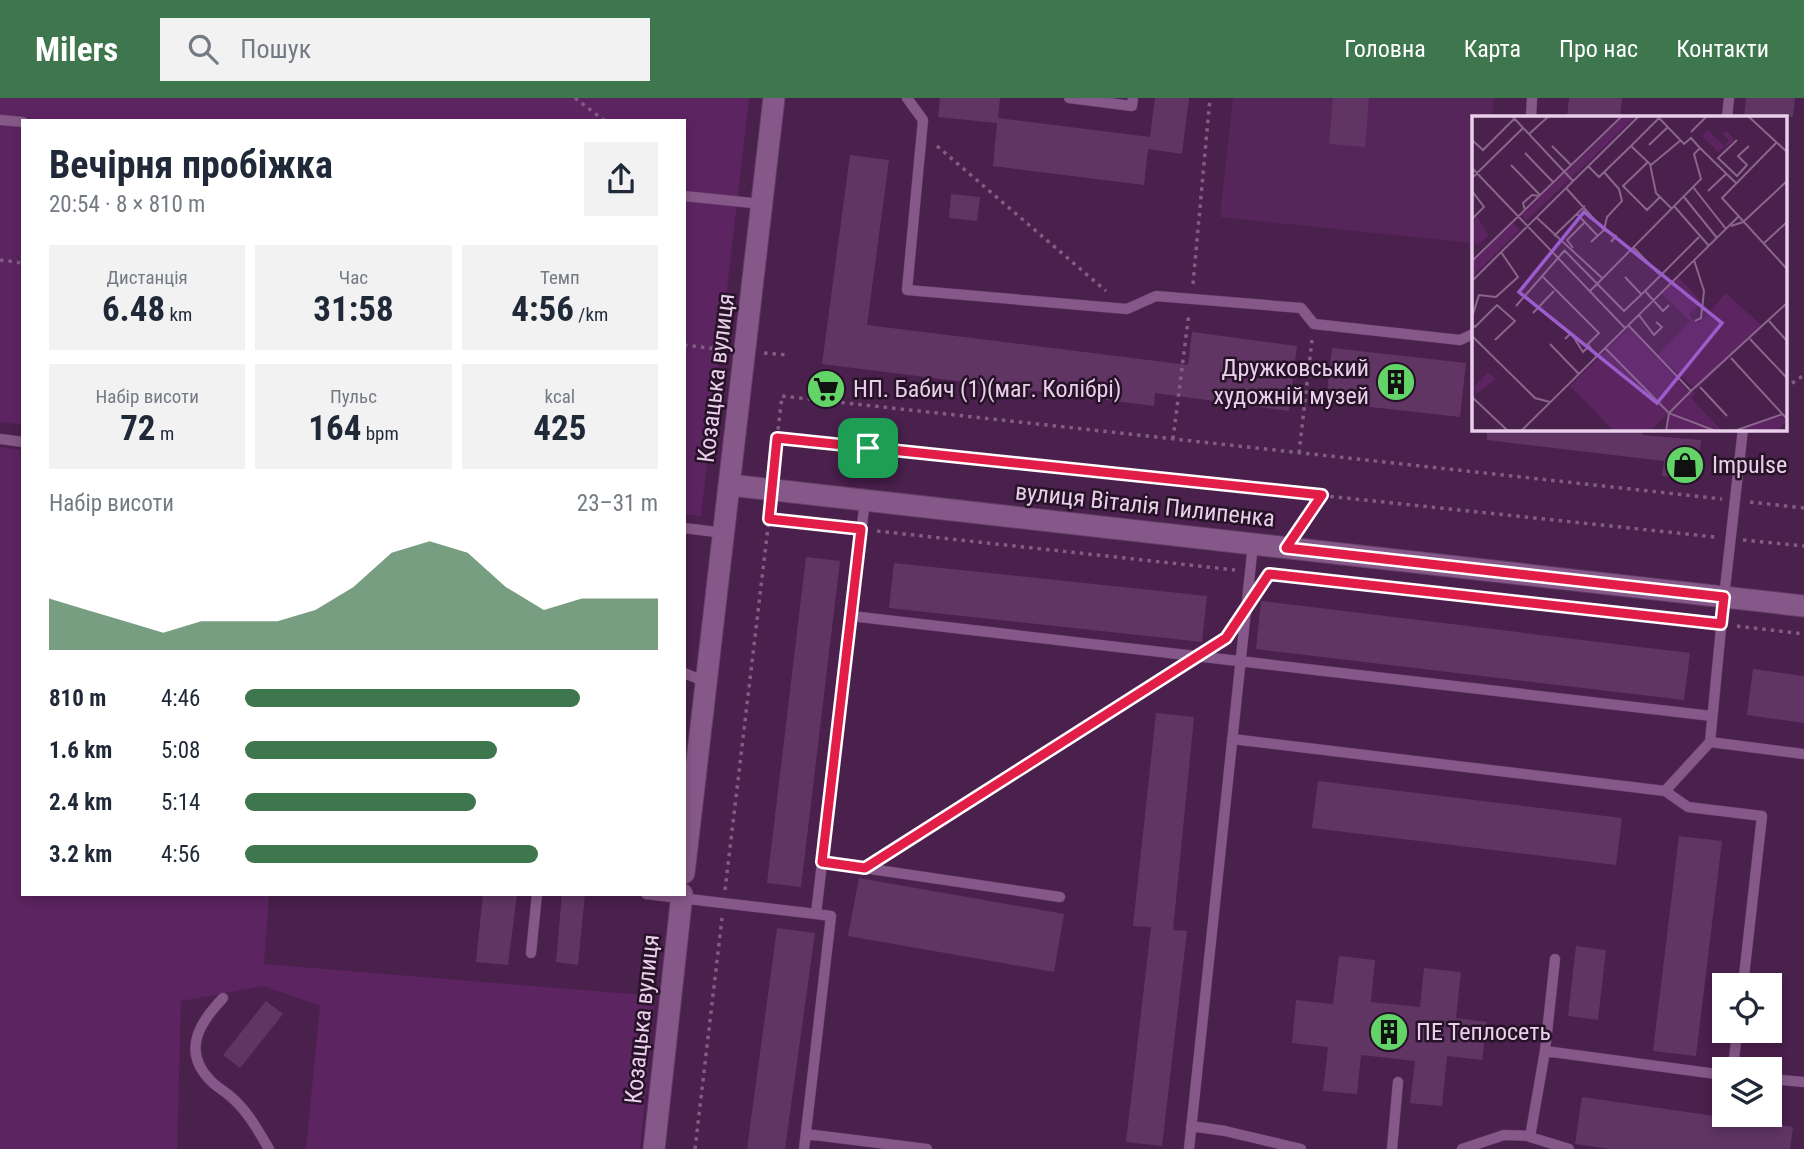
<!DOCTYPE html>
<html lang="uk">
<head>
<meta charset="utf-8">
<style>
  body { margin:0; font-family:"Roboto Condensed",sans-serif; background:#f2f2f3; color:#1f2937; height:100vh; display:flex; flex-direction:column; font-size:26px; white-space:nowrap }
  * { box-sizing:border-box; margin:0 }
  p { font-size:23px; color:#747a83 }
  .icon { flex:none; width:38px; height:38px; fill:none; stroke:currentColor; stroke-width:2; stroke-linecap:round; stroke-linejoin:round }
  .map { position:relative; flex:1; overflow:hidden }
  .panel { position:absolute; left:21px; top:21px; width:665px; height:777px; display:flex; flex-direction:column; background:#fff; border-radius:0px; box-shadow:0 4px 10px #0003 }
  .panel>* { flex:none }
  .tools { position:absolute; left:1712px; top:875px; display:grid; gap:14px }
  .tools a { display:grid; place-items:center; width:70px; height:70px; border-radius:0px; background:#fff; box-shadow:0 4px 10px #0003; font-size:35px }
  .pin { position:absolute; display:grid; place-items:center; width:60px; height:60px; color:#fff; margin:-30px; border-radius:14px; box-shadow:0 4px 10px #0006 }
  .round { display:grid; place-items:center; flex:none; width:74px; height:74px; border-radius:0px; background:#f2f2f3 }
  .head { display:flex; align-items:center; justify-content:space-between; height:119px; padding:0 28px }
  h1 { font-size:38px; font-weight:700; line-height:52px }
  .metrics { display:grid; grid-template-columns:repeat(3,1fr); gap:10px; height:119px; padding:7px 28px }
  .metrics div { display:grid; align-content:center; border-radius:0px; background:#f2f2f3; text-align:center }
  .metrics b { font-size:35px; font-weight:700 }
  .metrics small { font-size:19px; font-weight:400 }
  .metrics p { font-size:19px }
  .chart { height:196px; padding:14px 28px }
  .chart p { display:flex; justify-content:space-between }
  .chart svg { width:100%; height:126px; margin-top:7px; fill:#3e764d; opacity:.7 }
  ul { padding:0 28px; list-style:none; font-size:23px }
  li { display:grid; grid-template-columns:112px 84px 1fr; align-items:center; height:52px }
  li i { height:18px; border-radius:9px; background:#3e764d }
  header { display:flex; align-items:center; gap:42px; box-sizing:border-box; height:98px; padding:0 35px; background:#3e764d; color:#fff }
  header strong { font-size:33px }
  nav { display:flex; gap:38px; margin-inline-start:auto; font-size:24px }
  .search { width:490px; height:63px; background:#f2f2f3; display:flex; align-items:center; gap:18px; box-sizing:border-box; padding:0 24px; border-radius:0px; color:#747a83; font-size:26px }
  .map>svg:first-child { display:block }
</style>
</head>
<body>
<header>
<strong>Milers</strong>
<div class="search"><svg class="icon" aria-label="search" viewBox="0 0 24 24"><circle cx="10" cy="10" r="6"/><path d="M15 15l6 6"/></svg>Пошук</div>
<nav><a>Головна</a><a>Карта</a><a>Про нас</a><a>Контакти</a></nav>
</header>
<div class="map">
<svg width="1804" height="1051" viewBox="0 0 1804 1051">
  <rect width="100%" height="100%" fill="#4a204d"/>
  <!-- built -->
  <path fill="#56265a" d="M 1233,0 L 1494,0 L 1492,19 L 1473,19 L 1473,145 L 1220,119 Z"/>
  <!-- green -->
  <path fill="#5d2462" d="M 0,0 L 749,0 L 701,418 L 684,416 L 684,23 L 23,23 L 23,327 L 0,324 Z
    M 0,349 L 23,352 L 23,796 L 269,796 L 264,866 L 655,898 L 640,1051 L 306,1051 L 320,908 L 264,888 L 181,903 L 177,1051 L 0,1051 Z"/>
  <!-- building -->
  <path fill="#603564" d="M 940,0 L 1000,0 L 998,20 L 1150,39 L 1155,0 L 1189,0 L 1182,56 L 1148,51 L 1144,87 L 993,68 L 997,25 L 938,19 Z
    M 1333,0 L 1369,0 L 1365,49 L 1329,46 Z
    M 1569,0 L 1622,0 L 1620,19 L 1567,19 Z
    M 1746,0 L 1795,0 L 1793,19 L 1744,19 Z
    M 850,57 L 889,62 L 867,227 L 1188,267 L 1192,234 L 1297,248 L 1289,313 L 1155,295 L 1154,308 L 822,266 Z
    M 951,96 L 980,99 L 977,123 L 949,120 Z
    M 1332,250 L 1466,265 L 1460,319 L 1326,304 Z
    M 1487,331 L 1642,331 L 1642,337 L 1701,342 L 1696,382 L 1662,378 L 1664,363 L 1487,342 Z
    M 806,459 L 840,463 L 801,789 L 767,785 Z
    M 894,465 L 1207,498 L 1202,544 L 889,510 Z
    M 1261,503 L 1690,555 L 1684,602 L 1256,551 Z
    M 1753,571 L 1804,578 L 1804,625 L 1747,617 Z
    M 1156,615 L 1194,619 L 1173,832 L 1187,833 L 1162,1048 L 1126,1044 L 1151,829 L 1133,828 Z
    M 1318,683 L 1622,720 L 1616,767 L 1312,730 Z
    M 1679,738 L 1722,743 L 1696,958 L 1653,953 Z
    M 859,780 L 1064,816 L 1054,874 L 848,838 Z
    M 483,796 L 517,796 L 508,867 L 476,864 Z
    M 562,796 L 585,796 L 578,867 L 556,864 Z
    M 777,830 L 815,835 L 785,1051 L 747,1051 Z
    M 1576,848 L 1606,852 L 1598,922 L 1568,918 Z
    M 1339,858 L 1375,862 L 1371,904 L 1420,909 L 1424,870 L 1461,874 L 1456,920 L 1487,924 L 1482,962 L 1447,958 L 1442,1008 L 1410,1005 L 1415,963 L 1361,957 L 1357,996 L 1323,993 L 1328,949 L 1292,945 L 1296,902 L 1333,906 Z
    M 266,903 L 283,916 L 240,970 L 223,957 Z
    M 1582,999 L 1793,1029 L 1790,1051 L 1610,1051 L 1575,1046 Z"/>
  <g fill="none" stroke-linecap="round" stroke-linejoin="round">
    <!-- service casing -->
    <g stroke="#633e66" stroke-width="11">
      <path id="service" d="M 907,0 L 923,22 L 907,192 L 1127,211 L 1156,198 L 1301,210 L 1314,226 L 1460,242 L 1473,236
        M 1069,0 L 1132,8 L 1133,0
        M 1531,19 L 1532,0
        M 1727,19 L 1729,0
        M 0,22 L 23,24
        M 684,98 L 762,106
        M 0,341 L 23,344
        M 684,430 L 724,435
        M 851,518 L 865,402
        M 684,575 L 706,584
        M 1232,641 L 1665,693 L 1710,644 L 1804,656
        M 1710,644 L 1724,499 L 1743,331
        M 1665,693 L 1688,709 L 1762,718 L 1743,887
        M 823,764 L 1060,799
        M 646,796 L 816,816 L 851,518 L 1712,618
        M 531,855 L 537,796
        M 1555,861 L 1545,953 L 1530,1039 L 1569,1051
        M 223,900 C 200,924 182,952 209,981 C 215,988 223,992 230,998 C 247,1012 258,1032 269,1051
        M 1545,953 L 1724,977
        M 1733,971 L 1737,933
        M 1769,981 L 1804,984
        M 1191,1028 L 1225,1033 L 1301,1051
        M 806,1036 L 927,1051
        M 804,1051 L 831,818 L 816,816
        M 1189,1051 L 1253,446
        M 1392,1051 L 1398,984
        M 1462,1051 L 1504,1037 L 1530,1038"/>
    </g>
    <!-- tertiary casing -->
    <g stroke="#633e66" stroke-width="23">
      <path id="tertiary" d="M 730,387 L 1804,508
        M 684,775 L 774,0
        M 654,1051 L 682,796"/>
    </g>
    <!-- path -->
    <path stroke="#815d84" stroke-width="3.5" stroke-dasharray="3.5 5" stroke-linecap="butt" d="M 575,0 L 605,23
      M 937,48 L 1106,193
      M 0,162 L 23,165
      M 1193,186 L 1210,0
      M 684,247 L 725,252
      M 764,255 L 786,257
      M 1785,290 L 1804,277
      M 777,340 L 782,298 L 1722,401
      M 1173,341 L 1189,215
      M 1299,355 L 1312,242
      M 774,370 L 777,340 L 1715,439
      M 1750,404 L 1804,410
      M 1299,431 L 1322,397
      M 877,433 L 1235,472
      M 1743,442 L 1804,448
      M 1263,476 L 1708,525
      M 1737,528 L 1804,536
      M 885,758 L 1176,572
      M 725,792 L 769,421 L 845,429
      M 695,1051 L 722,820"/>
    <!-- service -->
    <use href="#service" stroke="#865889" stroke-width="10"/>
    <!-- tertiary -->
    <use href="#tertiary" stroke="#865889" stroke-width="21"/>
  </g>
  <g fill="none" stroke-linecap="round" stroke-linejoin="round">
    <!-- route casing -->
    <g stroke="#fff" stroke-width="14">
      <path id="route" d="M 777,340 L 1322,397 L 1286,450 L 1724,499 L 1721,526 L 1269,476 L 1226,540 L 865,770 L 822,764 L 861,431 L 769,421 Z"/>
    </g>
    <!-- route -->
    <use href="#route" stroke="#e11d48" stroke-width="9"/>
  </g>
  <!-- icons -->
  <defs>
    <g id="building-disc" transform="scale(2.0125)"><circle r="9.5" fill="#63d468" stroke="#261327"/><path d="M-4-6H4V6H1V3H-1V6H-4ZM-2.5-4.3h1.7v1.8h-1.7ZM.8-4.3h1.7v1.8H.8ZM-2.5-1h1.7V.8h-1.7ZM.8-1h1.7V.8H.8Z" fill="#111"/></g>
    <g id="supermarket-disc" transform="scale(2.0125)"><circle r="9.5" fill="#63d468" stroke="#261327"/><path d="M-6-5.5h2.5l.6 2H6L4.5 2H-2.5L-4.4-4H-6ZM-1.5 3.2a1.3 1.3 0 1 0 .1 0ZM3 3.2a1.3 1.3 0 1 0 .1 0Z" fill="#111"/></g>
    <g id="shop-disc" transform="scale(2.0125)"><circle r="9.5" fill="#63d468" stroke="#261327"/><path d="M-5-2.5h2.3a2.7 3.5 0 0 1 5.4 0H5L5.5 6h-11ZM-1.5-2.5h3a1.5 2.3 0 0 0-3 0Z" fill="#111"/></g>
  </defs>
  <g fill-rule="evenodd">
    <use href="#building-disc" x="1396" y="284"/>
    <use href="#supermarket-disc" x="826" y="291"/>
    <use href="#shop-disc" x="1685" y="367"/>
    <use href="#building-disc" x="1389" y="934"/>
  </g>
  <g text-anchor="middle" stroke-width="5" stroke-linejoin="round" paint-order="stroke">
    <!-- poi labels -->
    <g font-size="24" fill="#e9cfea" stroke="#261327" text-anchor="start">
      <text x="1369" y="278" text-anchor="end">Дружковський<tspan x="1369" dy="28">художній музей</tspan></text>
      <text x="853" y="299">НП. Бабич (1)(маг. Колібрі)</text>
      <text x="1712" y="375">Impulse</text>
      <text x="1416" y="942">ПЕ Теплосеть</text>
    </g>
    <!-- street labels -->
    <g font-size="24" fill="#e9cfea" stroke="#261327">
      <text transform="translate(716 280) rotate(-83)" y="8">Козацька вулиця</text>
      <text transform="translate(1145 407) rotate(6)" y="8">вулиця Віталія Пилипенка</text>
      <text transform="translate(642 921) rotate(-84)" y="8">Козацька вулиця</text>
    </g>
  </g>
  <!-- overview -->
  <g transform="translate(1472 18)">
    <rect width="315" height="315" fill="#4a204d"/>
    <path d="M 152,0 L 164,0 L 54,105 L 50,99 ZM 236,14 L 252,30 L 257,24 L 251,18 L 254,15 L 263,24 L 246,36 L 230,20 ZM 4,99 L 16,119 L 6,129 L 0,123 ZM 41,107 L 48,114 L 0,161 L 0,147 ZM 207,161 L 229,186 L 217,198 L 220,203 L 227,207 L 254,177 L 290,210 L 224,274 L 186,239 L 218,205 L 190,178 ZM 157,212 L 218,277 L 224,276 L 219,282 L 250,315 L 198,296 L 178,315 L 142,315 L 98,270 ZM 16,256 L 24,263 L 4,278 L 2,271 ZM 197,298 L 221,304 L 242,315 L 195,315 ZM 309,300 L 314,306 L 305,315 L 264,315 Z" fill="#5d2462"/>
    <path fill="none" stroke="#8a668c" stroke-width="2" d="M 40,0 L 101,65M 276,0 L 315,36M 219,16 L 235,0M 57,18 L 77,0M 0,24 L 11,34 L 42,3M 265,24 L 246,42 L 265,60 L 275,49 L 266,40 L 277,30M 304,27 L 250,82 L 315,153M 177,29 L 196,11M 80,30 L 99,49M 159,30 L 187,2M 228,32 L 264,67M 53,37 L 81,66M 176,46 L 151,70 L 175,94 L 188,81M 39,49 L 68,79M 179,49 L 209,24M 116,50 L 127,61 L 159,30 L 178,48 L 184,77 L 200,93M 0,52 L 153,212M 132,56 L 147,73 L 150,85 L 135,101 L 132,114M 0,62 L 51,12M 221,71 L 254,113M 94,72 L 132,114 L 119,126M 0,75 L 12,91 L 0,103M 236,75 L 254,58M 212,81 L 245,122M 202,90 L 237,130M 53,94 L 51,87 L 60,79 L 67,80M 105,98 L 125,119M 64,101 L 130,162M 259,110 L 271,106 L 315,65M 132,114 L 144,120 L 139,126M 82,120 L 113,90M 291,128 L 315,106M 161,131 L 187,158M 101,132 L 95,124 L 113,106M 92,134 L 152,195 L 173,175 L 191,195 L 197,189M 222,144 L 232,175 L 229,202 L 223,205M 0,145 L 150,0M 71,161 L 127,217 L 116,228 L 124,240M 153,161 L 169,178M 0,165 L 167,0M 173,175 L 227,121M 117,176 L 229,63 L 222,38 L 228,32 L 219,22 L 212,28 L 187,2M 44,190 L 93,134M 61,197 L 82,175M 167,199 L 182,219 L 190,211 L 184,206M 0,201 L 7,179 L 24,181 L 46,161 L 29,136M 297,205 L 315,225M 0,208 L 3,211 L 25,189 L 43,205 L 23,224M 0,220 L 63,282 L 78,286M 93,223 L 99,217 L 111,236 L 115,232M 278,223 L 315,262M 78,228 L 107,258M 133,232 L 197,297 L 219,275 L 157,210M 259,242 L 315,303M 228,271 L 255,300M 219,275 L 315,187M 0,281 L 36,315M 49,315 L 266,101M 194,315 L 197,297 L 244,315M 262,315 L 311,298"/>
    <path fill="#9c5dcc" fill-opacity="0.15" stroke="#9c5dcc" stroke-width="3.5" d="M 112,96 L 250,207 L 185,287 L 47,176 Z"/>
    <rect width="315" height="315" fill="none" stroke="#e9cfea" stroke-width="3.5"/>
  </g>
</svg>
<div class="tools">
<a><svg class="icon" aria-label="locate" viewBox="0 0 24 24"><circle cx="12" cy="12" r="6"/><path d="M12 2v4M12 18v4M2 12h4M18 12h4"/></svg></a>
<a><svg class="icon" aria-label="layers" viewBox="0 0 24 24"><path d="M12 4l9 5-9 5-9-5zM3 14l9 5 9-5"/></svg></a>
</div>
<div class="pin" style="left:868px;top:350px;background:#1e9e55"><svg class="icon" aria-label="arrive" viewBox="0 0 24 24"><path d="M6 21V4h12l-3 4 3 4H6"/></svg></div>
<section class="panel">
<div class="head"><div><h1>Вечірня пробіжка</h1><p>20:54 · 8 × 810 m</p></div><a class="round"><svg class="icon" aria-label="share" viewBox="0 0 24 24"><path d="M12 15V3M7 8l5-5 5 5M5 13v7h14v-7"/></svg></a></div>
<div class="metrics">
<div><p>Дистанція</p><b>6.48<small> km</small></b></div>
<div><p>Час</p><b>31:58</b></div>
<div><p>Темп</p><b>4:56<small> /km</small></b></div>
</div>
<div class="metrics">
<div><p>Набір висоти</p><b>72<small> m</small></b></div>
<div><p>Пульс</p><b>164<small> bpm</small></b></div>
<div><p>kcal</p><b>425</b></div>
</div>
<div class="chart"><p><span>Набір висоти</span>23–31 m</p>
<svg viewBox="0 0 160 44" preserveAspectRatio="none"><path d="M0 44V26L10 30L20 34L30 38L40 34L50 34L60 34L70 30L80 22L90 10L100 6L110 10L120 22L130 30L140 26L150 26L160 26V44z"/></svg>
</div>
<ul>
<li><b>810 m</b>4:46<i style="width:81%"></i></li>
<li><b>1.6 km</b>5:08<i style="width:61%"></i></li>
<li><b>2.4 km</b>5:14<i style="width:56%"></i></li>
<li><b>3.2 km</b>4:56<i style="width:71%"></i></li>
</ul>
</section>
</div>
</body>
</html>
